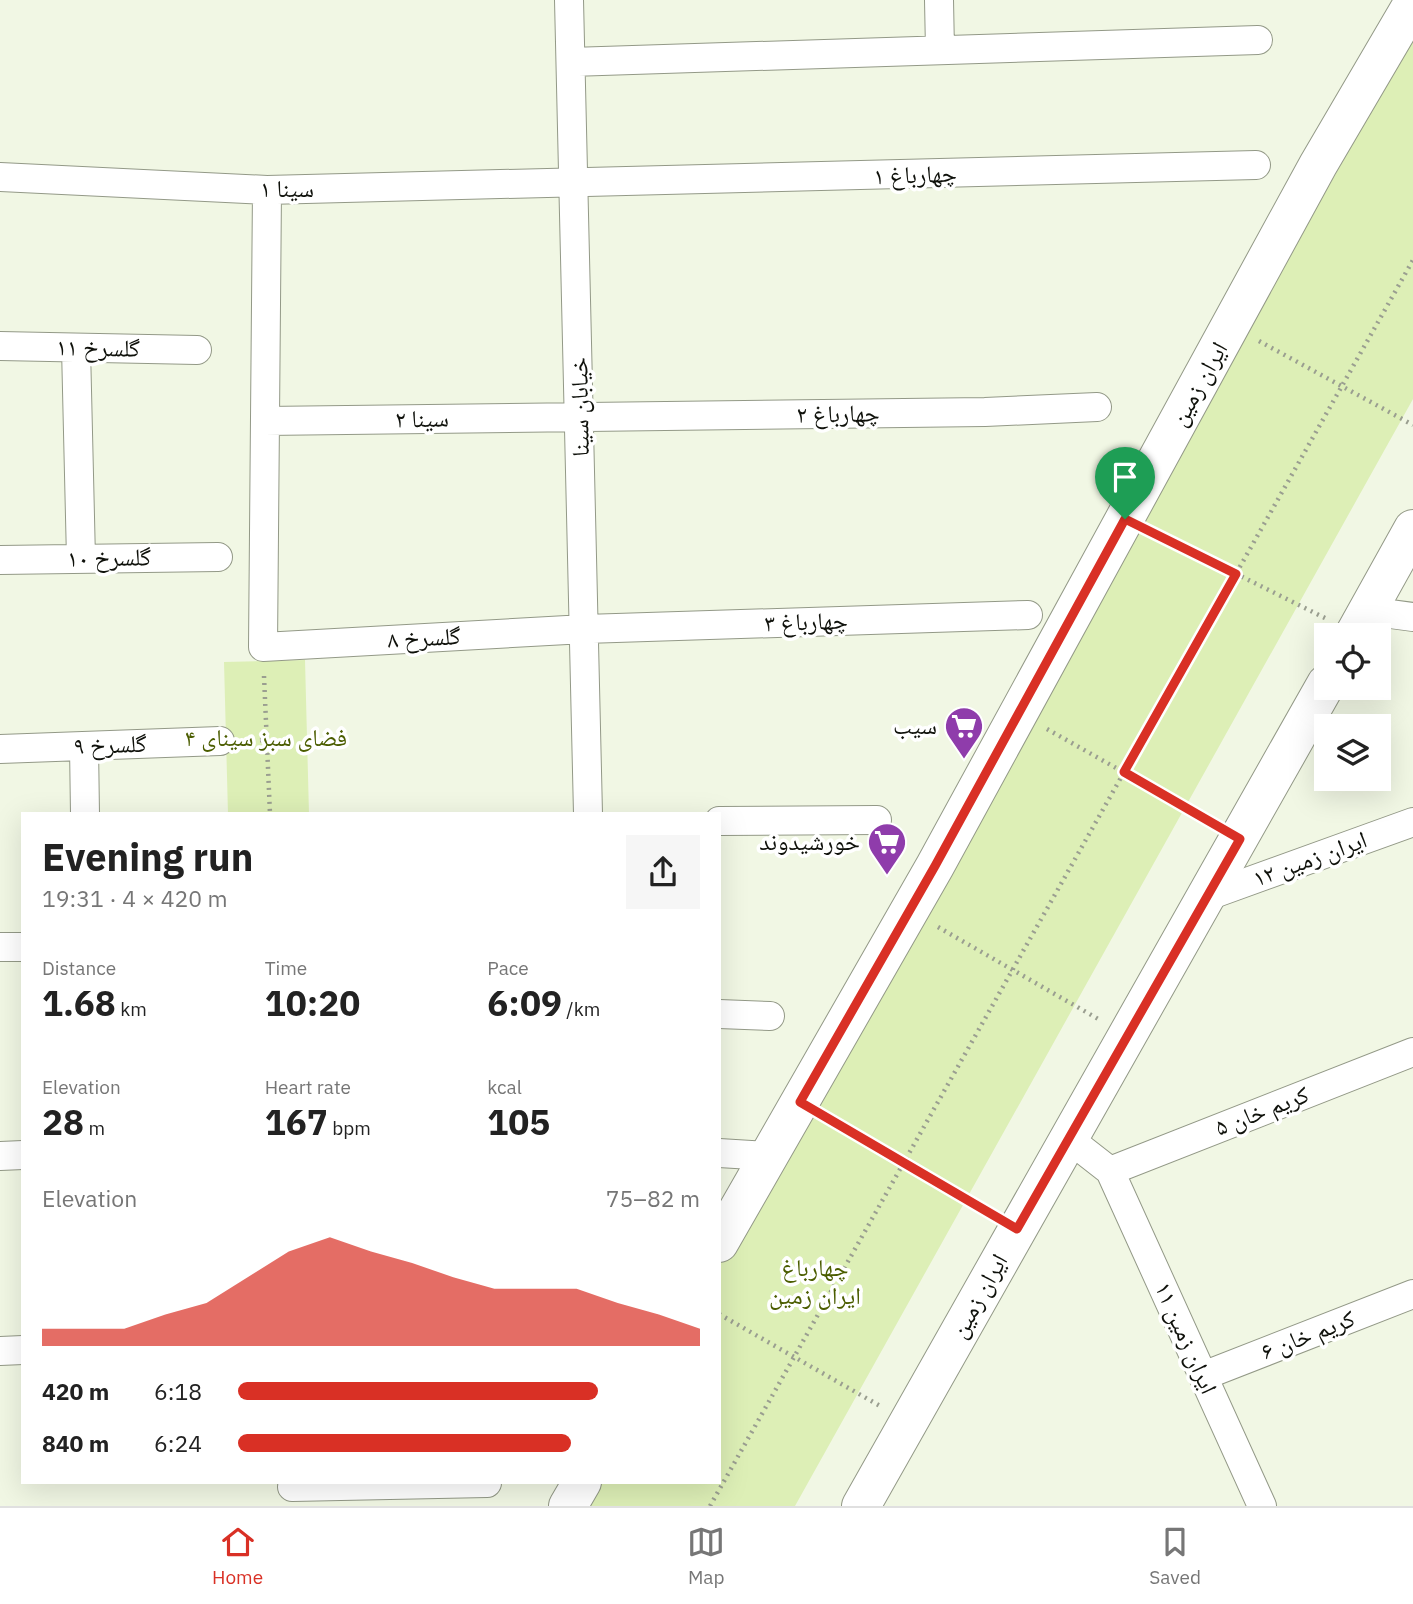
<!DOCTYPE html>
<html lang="en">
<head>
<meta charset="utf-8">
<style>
  body { margin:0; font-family:"IBM Plex Sans","Noto Naskh Arabic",sans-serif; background:#f6f6f6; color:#222; height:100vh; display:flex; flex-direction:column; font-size:26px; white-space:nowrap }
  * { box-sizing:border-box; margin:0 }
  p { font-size:23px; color:#767676 }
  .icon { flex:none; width:38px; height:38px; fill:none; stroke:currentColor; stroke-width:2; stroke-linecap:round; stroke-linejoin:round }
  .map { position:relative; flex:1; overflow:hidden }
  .sheet { position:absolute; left:21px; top:812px; width:700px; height:672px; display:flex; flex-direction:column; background:#fff; border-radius:0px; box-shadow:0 7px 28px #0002 }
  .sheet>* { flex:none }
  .buttons { position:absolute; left:1314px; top:623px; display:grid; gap:14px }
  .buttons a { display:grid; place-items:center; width:77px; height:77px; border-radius:0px; background:#fff; box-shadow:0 7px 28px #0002; font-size:35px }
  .pin { position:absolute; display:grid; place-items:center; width:60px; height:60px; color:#fff; margin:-72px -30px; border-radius:50% 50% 50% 0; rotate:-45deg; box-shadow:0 0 7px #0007 }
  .pin .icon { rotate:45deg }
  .round { display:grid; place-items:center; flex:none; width:74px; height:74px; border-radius:0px; background:#f6f6f6 }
  .headline { display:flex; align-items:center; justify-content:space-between; height:119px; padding:0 21px }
  h1 { font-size:38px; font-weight:800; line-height:52px }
  .metrics { display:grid; grid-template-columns:repeat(3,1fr); gap:10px; height:119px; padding:7px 21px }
  .metrics div { display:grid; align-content:center }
  .metrics b { font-size:35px; font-weight:800 }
  .metrics small { font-size:19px; font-weight:400 }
  .metrics p { font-size:19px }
  .chart { height:196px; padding:14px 21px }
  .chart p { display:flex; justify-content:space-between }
  .chart svg { width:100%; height:126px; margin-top:7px; fill:#d93025; opacity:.7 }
  ul { padding:0 21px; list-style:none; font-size:23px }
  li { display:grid; grid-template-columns:112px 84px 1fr; align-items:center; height:52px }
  li i { height:18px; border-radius:9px; background:#d93025 }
  .tab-bar { display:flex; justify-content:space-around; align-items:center; height:98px; border-top:2px solid #e0e0e0; background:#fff; font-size:19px; color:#767676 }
  .tab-bar a { display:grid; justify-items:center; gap:4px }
  .tab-bar .selected { color:#d93025 }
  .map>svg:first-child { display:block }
</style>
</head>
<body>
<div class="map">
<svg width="1413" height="1506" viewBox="0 0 1413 1506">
  <rect width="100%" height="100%" fill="#f1f7e4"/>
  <!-- green -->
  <path fill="#ddefb6" d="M 1413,37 L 1413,399 L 795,1506 L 583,1506 L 596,1482 L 719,1482 L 719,1265 Z
    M 305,660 L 309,814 L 228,814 L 224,662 Z"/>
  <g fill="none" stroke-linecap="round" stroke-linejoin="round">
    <!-- minor casing -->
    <g stroke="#939987" stroke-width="30">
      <path id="minor" d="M 569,0 L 588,814
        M 939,0 L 940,50
        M 571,62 L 1258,40
        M 0,177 L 267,190 L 1256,165
        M 267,190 L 263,647 L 585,629 L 1028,615
        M 0,346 L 197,350
        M 76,348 L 81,559
        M 265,421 L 985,412 L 1097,407
        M 0,560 L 218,557
        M 1368,611 L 1413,617
        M 84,746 L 85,814
        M 0,749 L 220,741
        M 719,821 L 877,820
        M 1208,896 L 1413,822
        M 0,947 L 23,947
        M 719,1014 L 770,1016
        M 1069,1139 L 1110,1171 L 1262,1506
        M 719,1153 L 769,1156
        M 0,1156 L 23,1155
        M 1110,1171 L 1413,1052
        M 0,1351 L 23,1350
        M 1203,1376 L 1413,1294
        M 292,1487 L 487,1483"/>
    </g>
    <!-- secondary casing -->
    <g stroke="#939987" stroke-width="40">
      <path id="secondary" d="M 1354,635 L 1413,529
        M 719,1243 L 935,866 L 1318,165 L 1413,3
        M 568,1506 L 582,1482
        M 861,1506 L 1326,684"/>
    </g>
    <!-- path -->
    <path stroke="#9a9e90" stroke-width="4.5" stroke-dasharray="2 5" stroke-linecap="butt" d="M 1259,341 L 1413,425
      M 1154,533 L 1325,618
      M 264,676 L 270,814
      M 1047,729 L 1210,821
      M 246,741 L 266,740
      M 938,927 L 1100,1020
      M 828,1118 L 989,1213
      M 719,1314 L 880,1406
      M 710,1506 L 1413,260"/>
    <!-- minor -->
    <use href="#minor" stroke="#fff" stroke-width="28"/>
    <!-- secondary -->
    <use href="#secondary" stroke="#fff" stroke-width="38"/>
  </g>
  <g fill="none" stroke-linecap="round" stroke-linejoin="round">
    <!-- route casing -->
    <g stroke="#fff" stroke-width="14">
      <path id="route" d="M 1125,519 L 1236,574 L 1124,772 L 1240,839 L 1017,1229 L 800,1102 L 935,866 Z"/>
    </g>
    <!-- route -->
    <use href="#route" stroke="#d93025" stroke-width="9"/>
  </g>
  <!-- icons -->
  <defs>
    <g id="supermarket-pin" transform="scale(2.0125)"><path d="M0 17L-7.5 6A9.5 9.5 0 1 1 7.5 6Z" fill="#8f3cab" stroke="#fff"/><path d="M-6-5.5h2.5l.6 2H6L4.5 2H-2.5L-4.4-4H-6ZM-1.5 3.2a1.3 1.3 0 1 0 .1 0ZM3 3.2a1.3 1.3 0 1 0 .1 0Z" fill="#fff"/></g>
  </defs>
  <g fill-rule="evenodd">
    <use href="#supermarket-pin" x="964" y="726"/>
    <use href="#supermarket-pin" x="887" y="842"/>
  </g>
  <g text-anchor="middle" stroke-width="7" stroke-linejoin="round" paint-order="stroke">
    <!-- street labels -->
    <g font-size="24" fill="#0f110b" stroke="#fff">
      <text transform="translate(915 175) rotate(-2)" y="8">چهارباغ ۱</text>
      <text x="287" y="197">سینا ۱</text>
      <text transform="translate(98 348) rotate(1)" y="8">گلسرخ ۱۱</text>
      <text transform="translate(1199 384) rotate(-61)" y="8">ایران زمین</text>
      <text transform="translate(580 407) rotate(-91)" y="8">خیابان سینا</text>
      <text transform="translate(838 414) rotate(-1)" y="8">چهارباغ ۲</text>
      <text transform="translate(422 419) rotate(-1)" y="8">سینا ۲</text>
      <text transform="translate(109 558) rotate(-1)" y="8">گلسرخ ۱۰</text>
      <text transform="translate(806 622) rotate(-2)" y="8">چهارباغ ۳</text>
      <text transform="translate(424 638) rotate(-3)" y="8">گلسرخ ۸</text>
      <text transform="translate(110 745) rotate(-2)" y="8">گلسرخ ۹</text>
      <text transform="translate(1310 859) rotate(-20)" y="8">ایران زمین ۱۲</text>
      <text transform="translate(1262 1111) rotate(-21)" y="8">کریم خان ۵</text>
      <text transform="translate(979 1296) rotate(-61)" y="8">ایران زمین</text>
      <text transform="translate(1308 1335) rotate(-21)" y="8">کریم خان ۶</text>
      <text transform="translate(1186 1338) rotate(66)" y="8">ایران زمین ۱۱</text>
    </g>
    <!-- poi labels -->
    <g font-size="24" fill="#0f110b" stroke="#fff" text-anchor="end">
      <text x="937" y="734">سیب</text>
      <text x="860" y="850">خورشیدوند</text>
    </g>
    <!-- park labels -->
    <g font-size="24" fill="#4b5d00" stroke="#fff">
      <text x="266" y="746">فضای سبز سینای ۴</text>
      <text x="815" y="1276">چهارباغ<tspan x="815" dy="28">ایران زمین</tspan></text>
    </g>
  </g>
</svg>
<div class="buttons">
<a><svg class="icon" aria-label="locate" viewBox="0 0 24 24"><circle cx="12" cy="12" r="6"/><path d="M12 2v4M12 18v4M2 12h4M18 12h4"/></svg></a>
<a><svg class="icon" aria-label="layers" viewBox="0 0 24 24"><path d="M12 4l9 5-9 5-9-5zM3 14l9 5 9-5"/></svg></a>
</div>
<div class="pin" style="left:1125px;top:519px;background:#1e9e55"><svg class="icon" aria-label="arrive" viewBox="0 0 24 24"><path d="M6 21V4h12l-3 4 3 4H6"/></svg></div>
<section class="sheet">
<div class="headline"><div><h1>Evening run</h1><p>19:31 · 4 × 420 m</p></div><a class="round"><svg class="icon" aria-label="share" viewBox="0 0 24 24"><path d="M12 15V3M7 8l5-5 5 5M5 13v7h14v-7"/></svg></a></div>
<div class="metrics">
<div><p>Distance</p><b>1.68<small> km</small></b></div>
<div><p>Time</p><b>10:20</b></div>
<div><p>Pace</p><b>6:09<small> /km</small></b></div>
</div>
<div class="metrics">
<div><p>Elevation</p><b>28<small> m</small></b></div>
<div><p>Heart rate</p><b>167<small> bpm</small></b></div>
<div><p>kcal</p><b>105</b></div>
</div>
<div class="chart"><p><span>Elevation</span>75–82 m</p>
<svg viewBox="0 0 160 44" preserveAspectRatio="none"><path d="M0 44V38L10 38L20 38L30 33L40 29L50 20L60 11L70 6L80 11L90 15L100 20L110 24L120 24L130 24L140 29L150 33L160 38V44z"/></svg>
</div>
<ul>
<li><b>420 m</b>6:18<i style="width:78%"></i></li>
<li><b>840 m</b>6:24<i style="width:72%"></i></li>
</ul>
</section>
</div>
<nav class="tab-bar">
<a class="selected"><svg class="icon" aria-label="home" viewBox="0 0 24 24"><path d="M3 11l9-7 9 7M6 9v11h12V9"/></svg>Home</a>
<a><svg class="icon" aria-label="map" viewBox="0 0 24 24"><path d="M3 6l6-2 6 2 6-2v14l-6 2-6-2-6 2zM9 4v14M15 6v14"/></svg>Map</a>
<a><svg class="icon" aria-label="saved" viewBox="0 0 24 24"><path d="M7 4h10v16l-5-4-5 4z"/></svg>Saved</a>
</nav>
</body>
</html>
